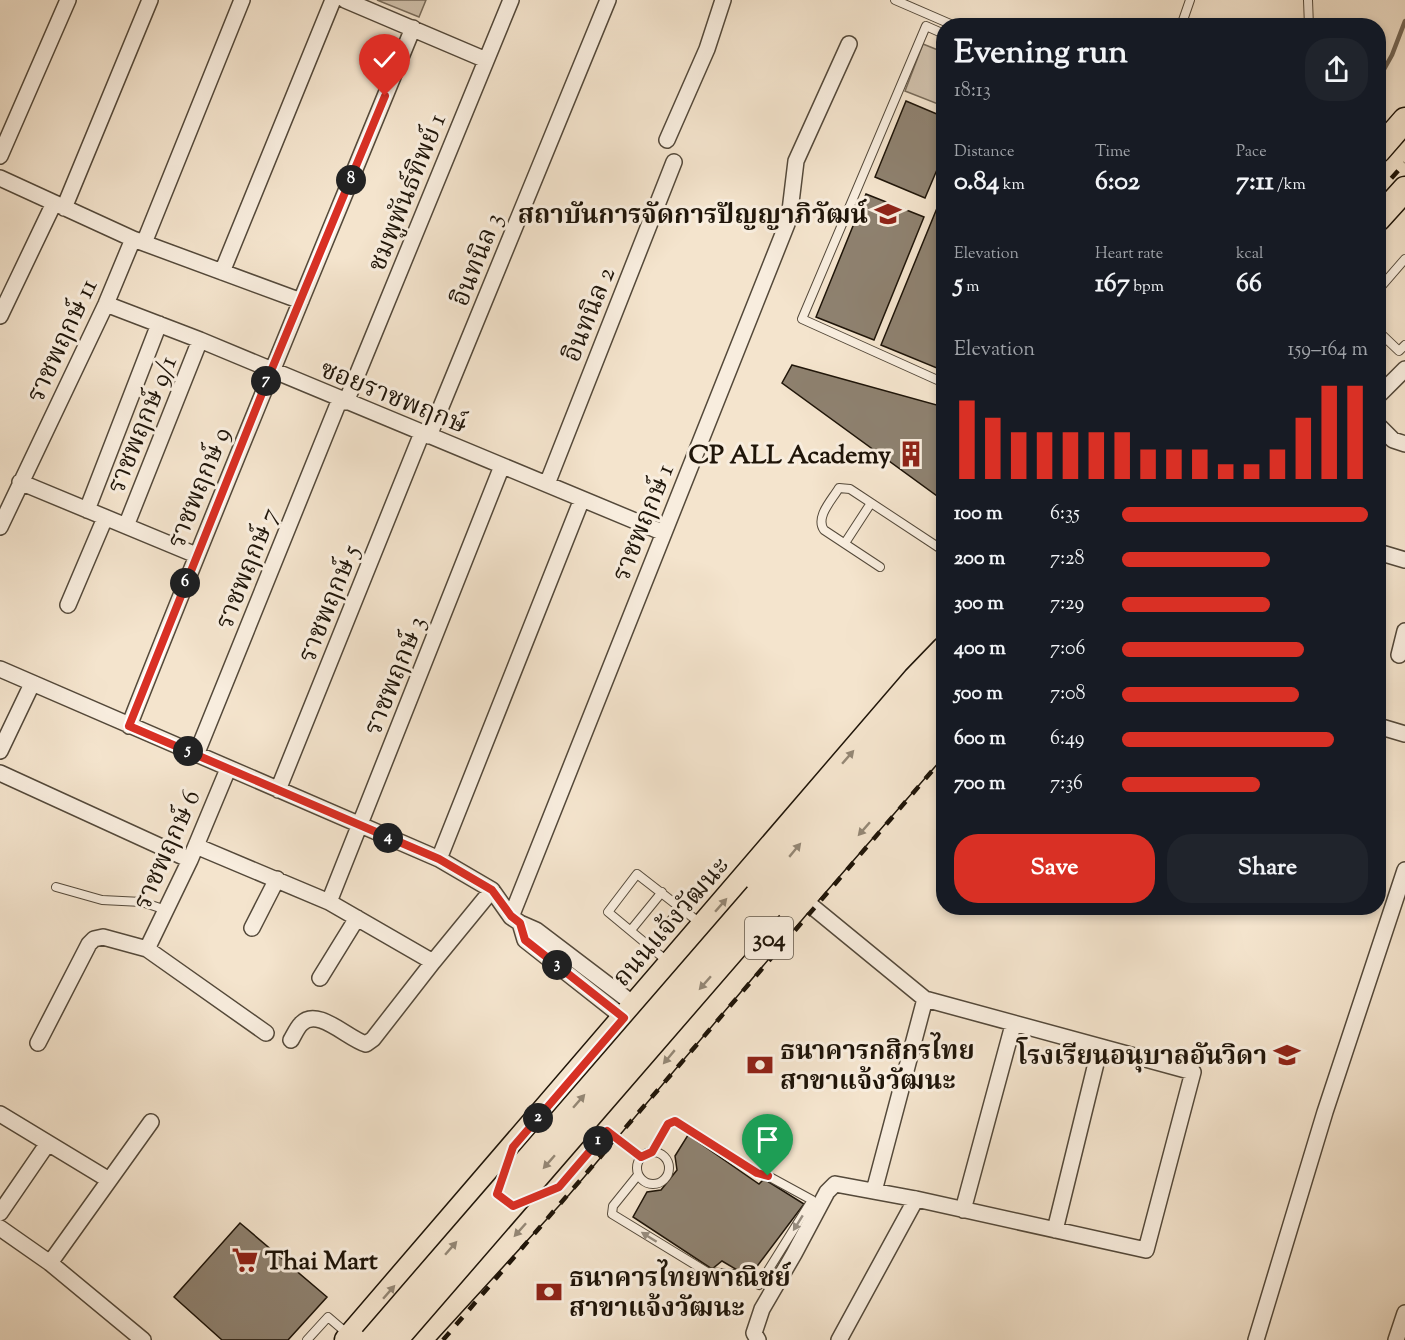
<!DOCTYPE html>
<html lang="en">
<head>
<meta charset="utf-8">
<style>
  body { margin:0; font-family:"Sorts Mill Goudy","Noto Serif Thai",serif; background:#20242c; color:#f1f3f6; height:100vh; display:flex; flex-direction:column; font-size:22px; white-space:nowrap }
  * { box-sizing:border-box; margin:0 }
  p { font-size:20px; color:#9ea1a6 }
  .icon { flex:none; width:33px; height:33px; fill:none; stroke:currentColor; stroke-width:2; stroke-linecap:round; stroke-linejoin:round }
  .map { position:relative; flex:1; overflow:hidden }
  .panel { position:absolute; left:936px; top:18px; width:450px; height:897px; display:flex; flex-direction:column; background:#171b24; border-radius:24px; box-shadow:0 3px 9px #0003 }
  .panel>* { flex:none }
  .pin { position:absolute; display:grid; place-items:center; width:51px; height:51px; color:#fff; margin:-62px -26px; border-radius:50% 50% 50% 0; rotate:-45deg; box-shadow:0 0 6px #0007 }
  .pin .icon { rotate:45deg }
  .km { position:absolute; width:30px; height:30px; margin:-15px; border-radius:50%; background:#222; color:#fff; font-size:16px; line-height:30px; text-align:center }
  .round { display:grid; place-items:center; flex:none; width:63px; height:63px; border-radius:24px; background:#20242c }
  .head { display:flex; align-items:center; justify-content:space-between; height:102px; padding:0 18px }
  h1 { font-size:33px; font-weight:700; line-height:45px }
  .stats { display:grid; grid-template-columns:repeat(3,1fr); gap:9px; height:102px; padding:6px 18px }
  .stats div { display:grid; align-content:center }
  .stats b { font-size:26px; font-weight:700 }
  .stats small { font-size:16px; font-weight:400 }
  .stats p { font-size:16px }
  .chart { height:168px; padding:12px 18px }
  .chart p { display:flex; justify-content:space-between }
  .chart svg { width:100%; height:108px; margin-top:6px; stroke:#d93025; stroke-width:6 }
  .button { display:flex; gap:12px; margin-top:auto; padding:12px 18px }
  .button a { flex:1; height:69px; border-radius:24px; background:#d93025; color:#fff; font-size:24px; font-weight:700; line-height:69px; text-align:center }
  .button a+a { background:#20242c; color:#f1f3f6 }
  ul { padding:0 18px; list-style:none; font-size:20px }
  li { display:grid; grid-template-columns:96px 72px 1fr; align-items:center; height:45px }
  li i { height:15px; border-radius:8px; background:#d93025 }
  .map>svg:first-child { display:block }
</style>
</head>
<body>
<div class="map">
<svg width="1405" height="1340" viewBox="0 0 1405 1340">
  <rect width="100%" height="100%" fill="#f4e4cd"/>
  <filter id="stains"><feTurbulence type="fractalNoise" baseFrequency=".00333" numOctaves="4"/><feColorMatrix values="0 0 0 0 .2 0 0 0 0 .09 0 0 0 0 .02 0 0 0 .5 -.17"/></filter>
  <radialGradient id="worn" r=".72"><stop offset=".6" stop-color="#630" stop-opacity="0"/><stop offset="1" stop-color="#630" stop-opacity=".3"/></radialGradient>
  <!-- green -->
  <path fill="#d0c1ac" stroke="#786b5a" stroke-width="1.5" d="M 377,0 L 426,0 L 419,17 Z
    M 923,44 L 943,52 L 943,106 L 905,91 Z"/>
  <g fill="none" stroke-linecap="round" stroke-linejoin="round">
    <!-- stream -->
    <path stroke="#746756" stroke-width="4.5" d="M 1378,80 L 1392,55 L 1405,21"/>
  </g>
  <!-- building -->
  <path fill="#8e816f" stroke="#1f1509" stroke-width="1.5" d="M 906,101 L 944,117 L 944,166 L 939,165 L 925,198 L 875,177 Z
    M 944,191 L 944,371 L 881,345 Z
    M 866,194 L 924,217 L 874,340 L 816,317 Z
    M 792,365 L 944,407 L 944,501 L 782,383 Z
    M 688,1135 L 759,1184 L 764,1179 L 804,1204 L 749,1277 L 722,1261 L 712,1269 L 633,1217 L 647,1192 L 661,1190 L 677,1170 L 675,1156 Z
    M 240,1223 L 327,1297 L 288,1340 L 222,1340 L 174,1297 Z"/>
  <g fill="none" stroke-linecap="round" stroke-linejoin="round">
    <!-- service casing -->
    <g stroke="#54493a" stroke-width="10">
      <path id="service" d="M 895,0 L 955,26
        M 1308,0 L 1309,26
        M 1181,26 L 1190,0
        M 944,34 L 926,26 L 802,319 L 944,383
        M 1378,290 L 1405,259
        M 1378,331 L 1399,351 L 1405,345
        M 845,543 L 871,503
        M 880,567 L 824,530 C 815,517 832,500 839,488 L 850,489 L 944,551
        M 56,887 L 102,900 L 142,902 L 166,910
        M 631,930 L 662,892
        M 650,946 L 681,908
        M 667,961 L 608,912 L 637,874 L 700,923
        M 608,1132 L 641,1157
        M637 1168a16 16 0 1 1 32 0a16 16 0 1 1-32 0Z
        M 638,1175 L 613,1206 L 612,1214 L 707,1272 L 734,1274 L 759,1285 L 812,1200 L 768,1176 L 757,1173 L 675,1121 L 668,1124 L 652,1152
        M 307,1340 L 328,1317 L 349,1335"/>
    </g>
    <!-- minor casing -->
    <g stroke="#54493a" stroke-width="18">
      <path id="minor" d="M 345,0 L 486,60
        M 667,140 L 707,49 L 723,0
        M 0,156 L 68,0
        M 0,178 L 133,239 L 301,301
        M 64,208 L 150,0
        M 144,243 L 242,0
        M 222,272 L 333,0
        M 106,304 L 200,340 L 664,533
        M 0,316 L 54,203
        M 1378,396 L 1405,369
        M 346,402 L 511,0
        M 1378,425 L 1393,440 L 1405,444
        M 429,436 L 608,0
        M 20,482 L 196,555
        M 547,484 L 674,162
        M 87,510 L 159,324
        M 126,526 L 200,340
        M 0,527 L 106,304 L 133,239
        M 1378,552 L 1405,560
        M 68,605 L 105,518
        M 1399,655 L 1405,631
        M 0,669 L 439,859 L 492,890 L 511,917 L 520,923 L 536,930 L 636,1006
        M 129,726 C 221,492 318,260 413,28
        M 1378,726 L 1405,734
        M 0,751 L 32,684
        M 196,755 L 340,399
        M 0,773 L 190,860
        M 278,790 L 422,433
        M 196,846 L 329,902 L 433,962
        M 439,859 L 582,499
        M 329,902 L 502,466
        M 511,917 L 789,219 L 796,161 L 849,44
        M 520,923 L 525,940 L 624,1018
        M 252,928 L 277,879
        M 147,949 L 190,860 L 228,769
        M 320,978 L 357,918
        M 291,1040 C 294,1035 297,1028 301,1024 C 317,1006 348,1039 366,1044 L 373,1039 L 433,962 L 492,890
        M 38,1043 L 89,944 L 94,939 L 103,937 L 147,949 L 266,1033
        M 0,1114 L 109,1180
        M 874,1191 L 925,999
        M 963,1210 L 1013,1025
        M 0,1213 L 48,1143
        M 0,1228 L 50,1263 L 143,1340
        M 1055,1230 L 1100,1047
        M 50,1263 L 151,1122
        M 758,1340 L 754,1333 L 762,1309 L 794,1254 L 827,1192 L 835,1184 L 916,1199 L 1146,1250 L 1193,1072 L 925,999 L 803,899
        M 839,1340 L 916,1199
        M 1256,1340 L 1325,1112 L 1405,870
        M 1396,1340 L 1405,1313"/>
    </g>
    <!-- primary casing -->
    <g stroke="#1f1509" stroke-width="27">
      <path id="primary" d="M 1378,151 L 1405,120
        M 1378,219 L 1405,189
        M 757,895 L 944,673
        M 770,907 L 944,703
        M 347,1340 L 915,679 L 944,649
        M 419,1340 L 559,1187 L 803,899 L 944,737"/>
    </g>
    <!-- service -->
    <use href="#service" stroke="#f8edde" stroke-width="8"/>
    <!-- minor -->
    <use href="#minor" stroke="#f8edde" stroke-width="15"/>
    <!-- primary -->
    <use href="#primary" stroke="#f4e4cd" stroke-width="24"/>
    <!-- rail -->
    <path stroke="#1f1509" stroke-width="4.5" stroke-dasharray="10 10" stroke-linecap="butt" d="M 1378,193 L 1405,163
      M 443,1340 L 944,757"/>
    <!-- primary-bridge casing -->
    <g stroke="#1f1509" stroke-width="27" stroke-linecap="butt">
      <path id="primary-bridge" d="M 372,1340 L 757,895
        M 395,1340 L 770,907"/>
    </g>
    <!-- primary-bridge -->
    <use href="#primary-bridge" stroke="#f4e4cd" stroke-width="24"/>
  </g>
  <!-- one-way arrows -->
  <defs><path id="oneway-solid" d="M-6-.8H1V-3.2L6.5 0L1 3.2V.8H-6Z" transform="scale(1.5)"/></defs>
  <g fill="#948775">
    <use href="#oneway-solid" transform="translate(848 757) rotate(-49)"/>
    <use href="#oneway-solid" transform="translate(864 829) rotate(131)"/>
    <use href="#oneway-solid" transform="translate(795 850) rotate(-50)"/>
    <use href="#oneway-solid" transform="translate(721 905) rotate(-49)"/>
    <use href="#oneway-solid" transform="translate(705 983) rotate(131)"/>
    <use href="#oneway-solid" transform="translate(669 1057) rotate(130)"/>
    <use href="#oneway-solid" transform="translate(579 1101) rotate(-49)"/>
    <use href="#oneway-solid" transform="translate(549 1162) rotate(131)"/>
    <use href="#oneway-solid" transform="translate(520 1230) rotate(132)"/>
    <use href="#oneway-solid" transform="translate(451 1248) rotate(-49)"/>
    <use href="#oneway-solid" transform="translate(389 1292) rotate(-49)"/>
  </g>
  <g fill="#968c7e">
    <use href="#oneway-solid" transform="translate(798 1223) rotate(122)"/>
    <use href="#oneway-solid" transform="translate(649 1237) rotate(-148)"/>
  </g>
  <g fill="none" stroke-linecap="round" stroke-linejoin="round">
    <!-- route casing -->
    <g stroke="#fff" stroke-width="12">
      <path id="route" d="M 385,96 L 271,371 L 129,726 L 439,859 L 492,890 L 511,916 L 520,923 L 525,940 L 624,1018 L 513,1147 L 497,1194 L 513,1206 L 559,1187 L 607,1131 L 641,1157 L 652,1152 L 668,1124 L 675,1121 L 757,1173 L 768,1176"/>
    </g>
    <!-- route -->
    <use href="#route" stroke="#d93025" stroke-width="8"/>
  </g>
  <!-- icons -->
  <defs>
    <g id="university-bare" transform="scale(2.07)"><path d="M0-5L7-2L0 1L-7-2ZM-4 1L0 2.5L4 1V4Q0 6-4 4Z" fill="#8f2418" stroke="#f8edde" stroke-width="2.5" paint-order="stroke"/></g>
    <g id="building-bare" transform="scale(2.07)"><path d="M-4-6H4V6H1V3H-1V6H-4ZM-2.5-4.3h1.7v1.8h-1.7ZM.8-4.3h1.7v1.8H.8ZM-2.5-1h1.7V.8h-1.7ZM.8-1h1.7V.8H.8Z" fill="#8f2418" stroke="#f8edde" stroke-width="2.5" paint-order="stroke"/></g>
    <g id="school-bare" transform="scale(2.07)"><path d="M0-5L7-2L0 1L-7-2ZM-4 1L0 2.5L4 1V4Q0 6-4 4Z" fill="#8f2418" stroke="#f8edde" stroke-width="2.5" paint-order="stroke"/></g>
    <g id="bank-bare" transform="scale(2.07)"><path d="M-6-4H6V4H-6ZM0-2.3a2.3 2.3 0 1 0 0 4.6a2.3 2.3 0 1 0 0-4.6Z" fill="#8f2418" stroke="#f8edde" stroke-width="2.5" paint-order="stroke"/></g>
    <g id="supermarket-bare" transform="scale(2.07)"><path d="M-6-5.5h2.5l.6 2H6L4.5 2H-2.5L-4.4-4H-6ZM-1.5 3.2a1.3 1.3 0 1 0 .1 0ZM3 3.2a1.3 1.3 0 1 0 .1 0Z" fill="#8f2418" stroke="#f8edde" stroke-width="2.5" paint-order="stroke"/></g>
  </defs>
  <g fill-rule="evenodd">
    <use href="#university-bare" x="888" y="214"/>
    <use href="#building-bare" x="911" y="454"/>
    <use href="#school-bare" x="1287" y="1055"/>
    <use href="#bank-bare" x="760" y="1065"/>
    <use href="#supermarket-bare" x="245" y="1260"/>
    <use href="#bank-bare" x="549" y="1292"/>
  </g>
  <g text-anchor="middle" stroke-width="6" stroke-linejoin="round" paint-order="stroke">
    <!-- shield labels -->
    <rect fill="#f8edde" stroke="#605649" stroke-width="1.5" x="745" y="917" width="48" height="42" rx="4.5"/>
    <g font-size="24" font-weight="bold" fill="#1f1509">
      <text x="769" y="946">304</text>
    </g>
    <!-- street labels -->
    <g font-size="26" fill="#1f1509" stroke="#f8edde">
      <text transform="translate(406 192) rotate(-68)" y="9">ชมพูพันธ์ทิพย์ 1</text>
      <text transform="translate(476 259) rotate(-68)" y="9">อินทนิล 3</text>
      <text transform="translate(588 314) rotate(-68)" y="9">อินทนิล 2</text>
      <text transform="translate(61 340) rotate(-65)" y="9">ราชพฤกษ์ 11</text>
      <text transform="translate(394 396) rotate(22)" y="9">ซอยราชพฤกษ์</text>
      <text transform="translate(141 424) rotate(-68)" y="9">ราชพฤกษ์ 9/1</text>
      <text transform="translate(198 487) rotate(-68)" y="9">ราชพฤกษ์ 9</text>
      <text transform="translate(642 522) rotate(-68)" y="9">ราชพฤกษ์ 1</text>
      <text transform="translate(246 568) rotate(-68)" y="9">ราชพฤกษ์ 7</text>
      <text transform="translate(328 603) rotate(-68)" y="9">ราชพฤกษ์ 5</text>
      <text transform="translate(394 675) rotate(-68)" y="9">ราชพฤกษ์ 3</text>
      <text transform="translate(166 849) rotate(-66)" y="9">ราชพฤกษ์ 6</text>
      <text transform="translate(670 921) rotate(-49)" y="9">ถนนแจ้งวัฒนะ</text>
    </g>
    <!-- poi labels -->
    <g font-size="26" font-weight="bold" fill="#1f1509" stroke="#f8edde" text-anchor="end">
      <text x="868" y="223">สถาบันการจัดการปัญญาภิวัฒน์</text>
      <text x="891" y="463">CP ALL Academy</text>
      <text x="780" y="1059" text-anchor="start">ธนาคารกสิกรไทย<tspan x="780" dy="30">สาขาแจ้งวัฒนะ</tspan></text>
      <text x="1267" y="1064">โรงเรียนอนุบาลอันวิดา</text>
      <text x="265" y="1269" text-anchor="start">Thai Mart</text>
      <text x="569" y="1286" text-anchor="start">ธนาคารไทยพาณิชย์<tspan x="569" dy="30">สาขาแจ้งวัฒนะ</tspan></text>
    </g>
  </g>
  <rect width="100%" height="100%" filter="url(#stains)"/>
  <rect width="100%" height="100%" fill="url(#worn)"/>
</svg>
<div class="pin" style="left:768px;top:1176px;background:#1e9e55"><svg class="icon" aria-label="arrive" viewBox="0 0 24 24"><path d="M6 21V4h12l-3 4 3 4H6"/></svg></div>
<div class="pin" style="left:385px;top:96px;background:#d93025"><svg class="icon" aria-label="check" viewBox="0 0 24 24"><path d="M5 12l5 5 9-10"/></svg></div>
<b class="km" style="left:598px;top:1141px">1</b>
<b class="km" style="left:538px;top:1118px">2</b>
<b class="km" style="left:557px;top:965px">3</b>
<b class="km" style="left:388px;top:838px">4</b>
<b class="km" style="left:188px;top:751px">5</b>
<b class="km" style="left:185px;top:583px">6</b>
<b class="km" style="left:266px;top:381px">7</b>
<b class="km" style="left:351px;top:180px">8</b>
<section class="panel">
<div class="head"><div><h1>Evening run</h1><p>18:13</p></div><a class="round"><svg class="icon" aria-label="share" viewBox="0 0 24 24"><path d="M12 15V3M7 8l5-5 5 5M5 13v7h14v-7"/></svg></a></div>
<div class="stats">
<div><p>Distance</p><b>0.84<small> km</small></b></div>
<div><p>Time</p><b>6:02</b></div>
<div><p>Pace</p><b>7:11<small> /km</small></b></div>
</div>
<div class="stats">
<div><p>Elevation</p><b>5<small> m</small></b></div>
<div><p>Heart rate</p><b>167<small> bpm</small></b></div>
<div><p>kcal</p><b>66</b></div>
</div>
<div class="chart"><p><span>Elevation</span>159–164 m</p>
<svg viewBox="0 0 160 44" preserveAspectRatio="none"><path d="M5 44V12M15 44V19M25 44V25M35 44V25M45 44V25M55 44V25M65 44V25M75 44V32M85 44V32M95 44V32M105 44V38M115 44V38M125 44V32M135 44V19M145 44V6M155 44V6"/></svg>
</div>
<ul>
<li><b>100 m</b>6:35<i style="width:100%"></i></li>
<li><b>200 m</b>7:28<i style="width:60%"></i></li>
<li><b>300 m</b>7:29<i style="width:60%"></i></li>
<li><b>400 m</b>7:06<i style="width:74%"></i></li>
<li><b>500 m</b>7:08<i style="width:72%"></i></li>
<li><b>600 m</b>6:49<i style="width:86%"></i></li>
<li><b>700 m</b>7:36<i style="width:56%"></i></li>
</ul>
<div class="button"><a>Save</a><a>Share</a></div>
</section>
</div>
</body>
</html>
